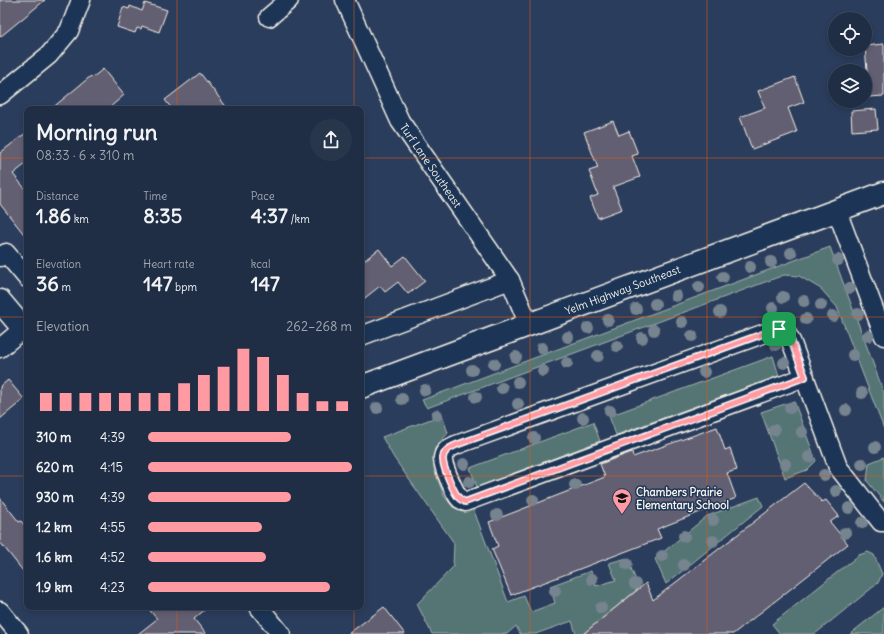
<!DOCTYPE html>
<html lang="en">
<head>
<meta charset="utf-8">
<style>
  body { margin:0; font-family:Delius,sans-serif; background:#28364c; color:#f1f3f6; height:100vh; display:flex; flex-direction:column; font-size:15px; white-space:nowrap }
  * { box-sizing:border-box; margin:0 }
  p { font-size:13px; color:#a2a8b3 }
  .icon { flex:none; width:22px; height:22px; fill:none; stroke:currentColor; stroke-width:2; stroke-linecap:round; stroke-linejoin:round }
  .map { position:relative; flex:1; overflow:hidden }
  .sheet { position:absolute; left:24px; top:106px; width:340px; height:504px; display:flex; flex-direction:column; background:#202e45; border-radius:8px; box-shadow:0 2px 6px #0003,0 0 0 1px #3d4a5e }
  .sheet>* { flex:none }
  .fabs { position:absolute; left:828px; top:12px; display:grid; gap:8px }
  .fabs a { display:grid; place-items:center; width:44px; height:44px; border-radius:50%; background:#202e45; box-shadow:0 2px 6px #0003,0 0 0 1px #3d4a5e; font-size:20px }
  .pin { position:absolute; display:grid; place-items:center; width:34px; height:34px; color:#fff; margin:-17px; border-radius:8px; box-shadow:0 2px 6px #0006 }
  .round { display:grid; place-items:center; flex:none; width:42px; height:42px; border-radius:21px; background:#28364c }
  .head { display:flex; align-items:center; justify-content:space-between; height:68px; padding:0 12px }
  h1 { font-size:22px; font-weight:700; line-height:30px }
  .stats { display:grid; grid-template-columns:repeat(3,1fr); gap:6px; height:68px; padding:4px 12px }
  .stats div { display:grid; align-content:center }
  .stats b { font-size:20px; font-weight:700 }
  .stats small { font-size:11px; font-weight:400 }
  .stats p { font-size:11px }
  .chart { height:112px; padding:8px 12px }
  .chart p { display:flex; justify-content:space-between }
  .chart svg { width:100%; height:72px; margin-top:4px; stroke:#ff9aa2; stroke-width:6 }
  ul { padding:0 12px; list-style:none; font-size:13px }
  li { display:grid; grid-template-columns:64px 48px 1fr; align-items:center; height:30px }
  li i { height:10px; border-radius:5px; background:#ff9aa2 }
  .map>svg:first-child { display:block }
</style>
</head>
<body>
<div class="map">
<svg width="884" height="634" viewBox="0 0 884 634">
  <rect width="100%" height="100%" fill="#2b3d5c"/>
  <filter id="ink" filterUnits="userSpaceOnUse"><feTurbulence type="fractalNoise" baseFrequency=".025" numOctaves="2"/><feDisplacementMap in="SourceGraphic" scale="8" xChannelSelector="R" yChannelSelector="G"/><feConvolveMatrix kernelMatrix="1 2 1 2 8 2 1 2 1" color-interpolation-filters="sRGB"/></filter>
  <g filter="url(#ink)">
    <!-- green -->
    <path fill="#557574" stroke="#a4b3ae" d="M 830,247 L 884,393 L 884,429 L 837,307 L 821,289 L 799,276 L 784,275 L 427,408 L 422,400 Z
      M 773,356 L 779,376 L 616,435 L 609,416 Z
      M 794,401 L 816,461 L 807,470 L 785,478 L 761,412 Z
      M 442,415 L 448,433 L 435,448 L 434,469 L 444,496 L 453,507 L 465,511 L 473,508 L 508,602 L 524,596 L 531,612 L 555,603 L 550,586 L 591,571 L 596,586 L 616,580 L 609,563 L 627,558 L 639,588 L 583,634 L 576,634 L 572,621 L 538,633 L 537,634 L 520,634 L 516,626 L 507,634 L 432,634 L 417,604 L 453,567 L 454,543 L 394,458 L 382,437 Z
      M 593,422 L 600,441 L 477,487 L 470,468 Z
      M 884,457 L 884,502 L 867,481 L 869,463 Z
      M 759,497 L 763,506 L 666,584 L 655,559 L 707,516 Z
      M 868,552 L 874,555 L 882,574 L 878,583 L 815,634 L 780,634 L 772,624 L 859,555 Z
      M 884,607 L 884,634 L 850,634 Z"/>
    <!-- building -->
    <path fill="#645f72" stroke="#f4f1e8" d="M 0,0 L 45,0 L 0,37 Z
      M 145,3 L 167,10 L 159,32 L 142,26 L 141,29 L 137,28 L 135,33 L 117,27 L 123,7 L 129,9 L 130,6 L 142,11 Z
      M 884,44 L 884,96 L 869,97 L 865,46 Z
      M 103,69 L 124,95 L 108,109 L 51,109 L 91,76 L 92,78 Z
      M 200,73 L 228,109 L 172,109 L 165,100 Z
      M 795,77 L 804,102 L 788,108 L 797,132 L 752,149 L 740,117 L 765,108 L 758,91 Z
      M 876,109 L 878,129 L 852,131 L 851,111 Z
      M 613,121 L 619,135 L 629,131 L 638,154 L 632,156 L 640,177 L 613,187 L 622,209 L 598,218 L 590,198 L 598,195 L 589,171 L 598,168 L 584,132 Z
      M 27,132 L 27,163 L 13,174 L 27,191 L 27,238 L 0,204 L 0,153 Z
      M 379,249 L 392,266 L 405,256 L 425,281 L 408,294 L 398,282 L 385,292 L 380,286 L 361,301 L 361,263 Z
      M 8,380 L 24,399 L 0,419 L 0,387 Z
      M 717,427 L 725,450 L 730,448 L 737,470 L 727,473 L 736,498 L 657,529 L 661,538 L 511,595 L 492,549 L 498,546 L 489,522 L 605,477 L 600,464 L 632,452 L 633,457 Z
      M 804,483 L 822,502 L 826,500 L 839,516 L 830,522 L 848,544 L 733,634 L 583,634 L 646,583 L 653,600 Z
      M 0,498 L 19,522 L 21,521 L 27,529 L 27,576 L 0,542 Z
      M 147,607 L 208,607 L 194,619 L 206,634 L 138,634 L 157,619 Z
      M 384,607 L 405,634 L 348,634 Z"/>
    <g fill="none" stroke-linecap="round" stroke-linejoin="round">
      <!-- minor casing -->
      <g stroke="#f4f1e8" stroke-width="21">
        <g id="minor">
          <path id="s1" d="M 345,0 L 400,121 L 510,280 L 529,325"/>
          <path d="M 269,17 L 289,0"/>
          <path d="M 0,95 L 49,55 L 69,31 L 81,0"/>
          <path d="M 837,211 L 884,336"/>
          <path d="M 0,257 L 6,253 L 27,278"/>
          <path d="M 361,336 L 510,280"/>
          <path d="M 0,348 L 23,329"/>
          <path d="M 805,377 L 465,502 C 464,501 462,500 460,499 C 455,494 442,465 443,458 C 444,450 450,448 456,445 L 768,332 L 779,329 L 786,332 L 791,341 L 838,467 L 881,522 L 884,522"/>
          <path d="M 259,607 L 281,634"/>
          <path d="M 0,611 L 19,634"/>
        </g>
      </g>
      <!-- major casing -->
      <g stroke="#f4f1e8" stroke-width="25">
        <g id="major">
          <path d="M 0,301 L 27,333"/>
          <path id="s2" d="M 361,387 L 884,193"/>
        </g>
      </g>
      <!-- minor -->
      <use href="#minor" stroke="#1d3557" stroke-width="18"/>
      <!-- major -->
      <use href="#major" stroke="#1d3557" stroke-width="22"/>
    </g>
    <!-- trees -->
    <g fill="#768490">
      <circle cx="791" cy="253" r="6"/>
      <circle cx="838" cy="260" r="6"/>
      <circle cx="771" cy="262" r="6"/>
      <circle cx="750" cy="267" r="6"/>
      <circle cx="723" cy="277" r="6"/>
      <circle cx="699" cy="287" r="6"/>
      <circle cx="850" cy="288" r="6"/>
      <circle cx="676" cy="296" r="6"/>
      <circle cx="783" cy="297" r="6"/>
      <circle cx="804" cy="301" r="6"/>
      <circle cx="655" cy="304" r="6"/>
      <circle cx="821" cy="305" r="6"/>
      <circle cx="773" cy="308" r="6"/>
      <circle cx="636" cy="309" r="6"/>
      <circle cx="720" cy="312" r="6"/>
      <circle cx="858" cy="314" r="6"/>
      <circle cx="833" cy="316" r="6"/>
      <circle cx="806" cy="319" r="6"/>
      <circle cx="608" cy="320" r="6"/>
      <circle cx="682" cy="322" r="6"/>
      <circle cx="588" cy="328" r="6"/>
      <circle cx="654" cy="330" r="6"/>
      <circle cx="692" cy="336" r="6"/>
      <circle cx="868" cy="336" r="6"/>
      <circle cx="568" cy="337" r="6"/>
      <circle cx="642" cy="338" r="6"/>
      <circle cx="776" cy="345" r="6"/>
      <circle cx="617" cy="346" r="6"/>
      <circle cx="542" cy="348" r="6"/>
      <circle cx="853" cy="355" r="6"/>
      <circle cx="598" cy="356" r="6"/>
      <circle cx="516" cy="357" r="6"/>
      <circle cx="567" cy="363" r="6"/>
      <circle cx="784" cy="363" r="6"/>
      <circle cx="494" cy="364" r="6"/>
      <circle cx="472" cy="370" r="6"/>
      <circle cx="543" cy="371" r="6"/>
      <circle cx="704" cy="372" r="6"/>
      <circle cx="518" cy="382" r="6"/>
      <circle cx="502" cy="388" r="6"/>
      <circle cx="425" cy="390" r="6"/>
      <circle cx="862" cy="393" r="6"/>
      <circle cx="476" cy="397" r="6"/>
      <circle cx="402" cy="399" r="6"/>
      <circle cx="518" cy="404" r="6"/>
      <circle cx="377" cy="408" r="6"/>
      <circle cx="790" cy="408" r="6"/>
      <circle cx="846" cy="410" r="6"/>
      <circle cx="610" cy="411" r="6"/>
      <circle cx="437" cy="415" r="6"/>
      <circle cx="583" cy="418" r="6"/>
      <circle cx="774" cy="430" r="6"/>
      <circle cx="802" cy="432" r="6"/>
      <circle cx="534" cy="438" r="6"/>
      <circle cx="875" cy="447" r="6"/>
      <circle cx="809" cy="457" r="6"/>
      <circle cx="464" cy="464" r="6"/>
      <circle cx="785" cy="464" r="6"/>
      <circle cx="862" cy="464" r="6"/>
      <circle cx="824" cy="475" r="6"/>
      <circle cx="469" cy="482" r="6"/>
      <circle cx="575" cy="485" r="6"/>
      <circle cx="836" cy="491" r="6"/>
      <circle cx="533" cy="500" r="6"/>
      <circle cx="849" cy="508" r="6"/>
      <circle cx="497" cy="515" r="6"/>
      <circle cx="713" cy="520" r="6"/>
      <circle cx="862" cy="523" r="6"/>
      <circle cx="845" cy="533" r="6"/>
      <circle cx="684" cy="536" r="6"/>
      <circle cx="713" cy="541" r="6"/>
      <circle cx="662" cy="556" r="6"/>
      <circle cx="627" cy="564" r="6"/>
      <circle cx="684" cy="565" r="6"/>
      <circle cx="592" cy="579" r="6"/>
      <circle cx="635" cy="584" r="6"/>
      <circle cx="555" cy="591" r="6"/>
      <circle cx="601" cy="608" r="6"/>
    </g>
  </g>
  <g fill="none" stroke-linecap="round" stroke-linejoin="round" filter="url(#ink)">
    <!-- route casing -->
    <g stroke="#fff" stroke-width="8">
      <path id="route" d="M 779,329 L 786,332 L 791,340 L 805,377 L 465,502 C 464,501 461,500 460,499 C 454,494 442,465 443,458 C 444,450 450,448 456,445 L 768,332 Z"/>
    </g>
    <!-- route -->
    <use href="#route" stroke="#ff9aa2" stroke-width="5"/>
  </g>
  <!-- grid -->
  <path fill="none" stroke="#e8590c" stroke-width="1" stroke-opacity="0.55" d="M 177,0 L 177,109M 354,0 L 354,109M 530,0 L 530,634M 707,0 L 707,634M 0,158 L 27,158M 361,158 L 884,158M 0,317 L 27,317M 361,317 L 884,317M 0,476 L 27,476M 361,476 L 884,476M 177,607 L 177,634M 354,607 L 354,634"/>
  <!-- icons -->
  <defs>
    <g id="school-pin" transform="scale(1)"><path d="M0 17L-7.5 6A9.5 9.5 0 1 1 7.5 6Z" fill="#ff9aa2" stroke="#1d3557"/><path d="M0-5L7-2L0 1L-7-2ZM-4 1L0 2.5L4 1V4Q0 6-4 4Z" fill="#111"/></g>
  </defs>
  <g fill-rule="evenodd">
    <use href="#school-pin" x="622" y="498"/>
  </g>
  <g text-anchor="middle" stroke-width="3" stroke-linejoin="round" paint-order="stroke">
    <!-- street labels -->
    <g font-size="11" fill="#f4f1e8" stroke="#1d3557">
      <text dy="4" stroke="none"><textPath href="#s1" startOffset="187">Turf Lane Southeast</textPath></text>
      <text dy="4" stroke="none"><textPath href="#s2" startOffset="279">Yelm Highway Southeast</textPath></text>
    </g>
    <!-- poi labels -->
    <g font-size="11" font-weight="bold" fill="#f4f1e8" stroke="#1d3557" text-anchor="start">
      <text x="636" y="496">Chambers Prairie<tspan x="636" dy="13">Elementary School</tspan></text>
    </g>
  </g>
</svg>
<div class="fabs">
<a><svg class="icon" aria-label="locate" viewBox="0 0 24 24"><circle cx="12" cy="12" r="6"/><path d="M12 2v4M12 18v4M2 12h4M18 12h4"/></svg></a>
<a><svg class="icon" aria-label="layers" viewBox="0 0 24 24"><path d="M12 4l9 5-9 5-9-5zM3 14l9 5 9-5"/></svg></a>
</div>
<div class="pin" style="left:779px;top:329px;background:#1e9e55"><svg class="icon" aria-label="arrive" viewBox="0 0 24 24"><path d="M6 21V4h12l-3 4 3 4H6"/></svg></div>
<section class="sheet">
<div class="head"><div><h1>Morning run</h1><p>08:33 · 6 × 310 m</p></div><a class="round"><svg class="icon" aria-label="share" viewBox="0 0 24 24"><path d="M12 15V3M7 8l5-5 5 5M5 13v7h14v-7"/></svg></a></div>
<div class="stats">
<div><p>Distance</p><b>1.86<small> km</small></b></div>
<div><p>Time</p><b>8:35</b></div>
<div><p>Pace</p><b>4:37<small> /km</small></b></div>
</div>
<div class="stats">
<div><p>Elevation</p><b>36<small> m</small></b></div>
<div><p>Heart rate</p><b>147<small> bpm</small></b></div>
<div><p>kcal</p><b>147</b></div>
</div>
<div class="chart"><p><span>Elevation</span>262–268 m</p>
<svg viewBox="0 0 160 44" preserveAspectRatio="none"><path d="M5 44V33M15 44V33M25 44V33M35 44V33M45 44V33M55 44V33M65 44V33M75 44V27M85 44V22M95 44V17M105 44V6M115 44V11M125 44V22M135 44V33M145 44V38M155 44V38"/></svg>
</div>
<ul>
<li><b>310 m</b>4:39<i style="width:70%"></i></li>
<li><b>620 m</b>4:15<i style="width:100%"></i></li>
<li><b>930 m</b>4:39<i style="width:70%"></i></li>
<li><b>1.2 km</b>4:55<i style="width:56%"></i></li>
<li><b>1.6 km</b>4:52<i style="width:58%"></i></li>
<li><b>1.9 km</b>4:23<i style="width:89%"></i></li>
</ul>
</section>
</div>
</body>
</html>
